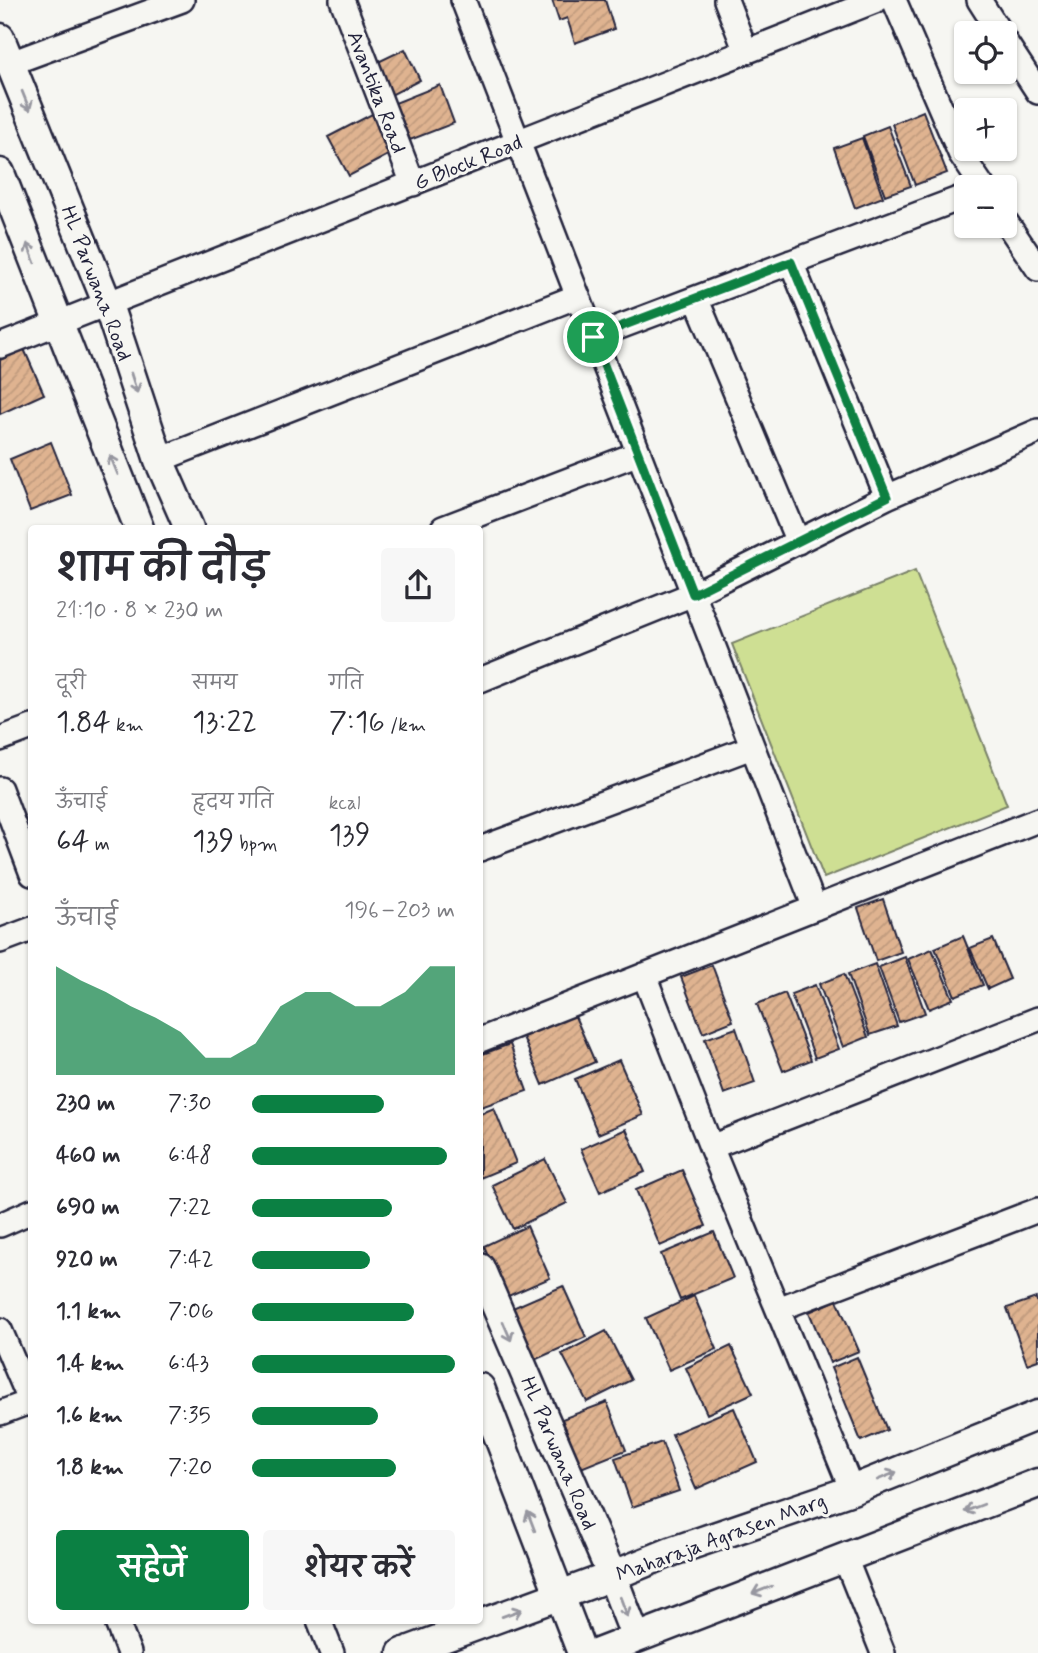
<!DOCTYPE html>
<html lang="hi">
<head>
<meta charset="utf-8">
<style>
  body { margin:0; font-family:Mynerve,"Playpen Sans Deva",sans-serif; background:#f7f7f7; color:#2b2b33; height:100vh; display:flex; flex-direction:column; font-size:26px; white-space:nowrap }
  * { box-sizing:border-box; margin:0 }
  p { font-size:23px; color:#7c7c81 }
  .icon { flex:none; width:38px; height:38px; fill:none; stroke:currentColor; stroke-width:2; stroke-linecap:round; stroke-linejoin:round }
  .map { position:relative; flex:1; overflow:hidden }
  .panel { position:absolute; left:28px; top:525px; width:455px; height:1099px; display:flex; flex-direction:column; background:#fff; border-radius:7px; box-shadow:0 2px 5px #0004 }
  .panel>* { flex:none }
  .buttons { position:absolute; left:954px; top:21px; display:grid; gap:14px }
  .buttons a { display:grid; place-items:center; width:63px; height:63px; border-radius:7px; background:#fff; box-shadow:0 2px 5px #0004; font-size:35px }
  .pin { position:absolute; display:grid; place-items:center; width:60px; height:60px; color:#fff; margin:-30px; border:4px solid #fff; border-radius:50%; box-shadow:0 2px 7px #0007 }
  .round { display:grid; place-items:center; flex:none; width:74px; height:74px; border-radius:7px; background:#f7f7f7 }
  .summary { display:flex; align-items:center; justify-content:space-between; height:119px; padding:0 28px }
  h1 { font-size:38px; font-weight:600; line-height:52px }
  .figures { display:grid; grid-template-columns:repeat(3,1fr); gap:10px; height:119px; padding:7px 28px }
  .figures div { display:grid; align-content:center }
  .figures b { font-size:30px; font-weight:600 }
  .figures small { font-size:19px; font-weight:400 }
  .figures p { font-size:19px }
  .chart { height:196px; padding:14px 28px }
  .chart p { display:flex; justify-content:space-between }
  .chart svg { width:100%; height:126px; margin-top:7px; fill:#0b8043; opacity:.7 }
  .cta { display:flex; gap:14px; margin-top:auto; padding:14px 28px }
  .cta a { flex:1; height:80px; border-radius:7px; background:#0b8043; color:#fff; font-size:28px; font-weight:600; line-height:80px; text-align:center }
  .cta a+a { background:#f7f7f7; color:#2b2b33 }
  ul { padding:0 28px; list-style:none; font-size:23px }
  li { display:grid; grid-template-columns:112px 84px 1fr; align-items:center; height:52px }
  li i { height:18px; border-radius:9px; background:#0b8043 }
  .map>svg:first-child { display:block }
</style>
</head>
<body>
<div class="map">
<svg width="1038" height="1653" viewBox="0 0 1038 1653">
  <defs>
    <pattern id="building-hatch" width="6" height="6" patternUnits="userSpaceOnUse" patternTransform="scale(1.75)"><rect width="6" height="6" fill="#dfb390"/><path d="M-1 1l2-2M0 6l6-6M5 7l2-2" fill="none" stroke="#bf9a7d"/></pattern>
  </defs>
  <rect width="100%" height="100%" fill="#f6f6f2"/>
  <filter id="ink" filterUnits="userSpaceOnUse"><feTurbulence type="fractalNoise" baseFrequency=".0143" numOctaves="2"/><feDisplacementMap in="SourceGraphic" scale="14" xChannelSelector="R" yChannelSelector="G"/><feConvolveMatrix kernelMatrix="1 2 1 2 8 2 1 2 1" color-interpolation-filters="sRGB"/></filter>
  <g filter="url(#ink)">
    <!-- green -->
    <path fill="#cedf93" stroke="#788067" stroke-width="2" d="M 915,571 L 1007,805 L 824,878 L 732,644 Z"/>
    <!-- building -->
    <path fill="url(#building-hatch)" stroke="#22223b" stroke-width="2" d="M 552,0 L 605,0 L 614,29 L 575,43 L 567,18 L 559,21 Z
      M 405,49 L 420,80 L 391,95 L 376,63 Z
      M 440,85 L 454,123 L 410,140 L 395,103 Z
      M 923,111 L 947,173 L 915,185 L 892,124 Z
      M 372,114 L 392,153 L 349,176 L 328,137 Z
      M 888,126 L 911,186 L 885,195 L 863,136 Z
      M 862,138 L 883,197 L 855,208 L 834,148 Z
      M 24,349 L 44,394 L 0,414 L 0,360 Z
      M 51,442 L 72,495 L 30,511 L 10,459 Z
      M 883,899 L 901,952 L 876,961 L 858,908 Z
      M 963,936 L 983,985 L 955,996 L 935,948 Z
      M 993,939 L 1010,979 L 988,989 L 970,948 Z
      M 932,949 L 953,999 L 929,1009 L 908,959 Z
      M 905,957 L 925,1013 L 899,1022 L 879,967 Z
      M 875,964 L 897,1026 L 870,1035 L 848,974 Z
      M 712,965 L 733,1021 L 703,1033 L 681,977 Z
      M 844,974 L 868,1037 L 843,1047 L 819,984 Z
      M 815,985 L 839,1049 L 815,1058 L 791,994 Z
      M 785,993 L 811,1060 L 783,1071 L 757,1004 Z
      M 574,1014 L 595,1062 L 543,1085 L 523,1037 Z
      M 736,1028 L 755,1083 L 724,1094 L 705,1039 Z
      M 510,1044 L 527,1091 L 481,1107 L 480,1102 L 480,1055 Z
      M 619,1060 L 643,1115 L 598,1134 L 575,1079 Z
      M 494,1108 L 516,1163 L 480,1178 L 480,1114 Z
      M 626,1129 L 645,1172 L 600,1192 L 581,1149 Z
      M 545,1159 L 567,1203 L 513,1229 L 492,1185 Z
      M 682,1170 L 706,1226 L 660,1246 L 636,1190 Z
      M 527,1226 L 550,1278 L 506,1297 L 484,1246 Z
      M 714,1232 L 733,1278 L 680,1300 L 661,1254 Z
      M 563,1286 L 586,1337 L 530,1362 L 508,1310 Z
      M 694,1296 L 717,1349 L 669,1370 L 646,1318 Z
      M 1036,1298 L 1038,1304 L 1038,1360 L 1027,1364 L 1007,1308 Z
      M 837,1300 L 859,1351 L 830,1363 L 809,1312 Z
      M 606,1331 L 631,1380 L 587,1402 L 562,1354 Z
      M 731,1346 L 753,1393 L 707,1414 L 686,1368 Z
      M 857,1357 L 887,1430 L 861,1441 L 831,1368 Z
      M 607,1402 L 626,1450 L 581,1468 L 562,1419 Z
      M 734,1408 L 757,1462 L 696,1489 L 672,1434 Z
      M 662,1442 L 679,1491 L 632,1507 L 615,1458 Z"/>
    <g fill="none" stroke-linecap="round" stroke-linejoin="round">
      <!-- minor casing -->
      <g stroke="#22223b" stroke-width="28">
        <path id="minor" d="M 342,0 L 413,184
          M 463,0 L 815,908
          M 726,0 L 746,52
          M 894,0 L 960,153 L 983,187
          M 979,0 L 1000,33
          M 1004,40 L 1038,92
          M 11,63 L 182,0
          M 1004,219 L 1038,269
          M 791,262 L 887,497
          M 696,298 L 798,542
          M 593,337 L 966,196
          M 0,346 L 877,0
          M 159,460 L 578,296
          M 443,528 L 639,453
          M 480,680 L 693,594 L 887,497 L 1038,431
          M 0,739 L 32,727
          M 0,789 L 32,874
          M 480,849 L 752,747
          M 0,941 L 32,929
          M 644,975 L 711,1147 L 852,1490
          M 480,1040 L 1038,820
          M 711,1147 L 1038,1019
          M 0,1225 L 32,1211
          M 778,1309 L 1038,1210
          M 0,1330 L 32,1405
          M 0,1413 L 32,1401
          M 845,1558 L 883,1653
          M 116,1620 L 129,1653
          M 319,1620 L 332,1653"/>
      </g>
      <!-- tertiary casing -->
      <g stroke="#22223b" stroke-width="33">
        <path id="tertiary" d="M 0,38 L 108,305 L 159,460 L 189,528
          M 0,173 L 139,528
          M 480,1268 L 612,1576 L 636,1638
          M 480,1388 L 582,1653
          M 402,1653 L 612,1576 L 673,1551 L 852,1490 L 1038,1415
          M 598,1653 L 1038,1483"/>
      </g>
      <!-- minor -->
      <use href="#minor" stroke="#f6f6f2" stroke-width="23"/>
      <!-- tertiary -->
      <use href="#tertiary" stroke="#f6f6f2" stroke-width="28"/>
    </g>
    <!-- one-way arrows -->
    <defs><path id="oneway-shaft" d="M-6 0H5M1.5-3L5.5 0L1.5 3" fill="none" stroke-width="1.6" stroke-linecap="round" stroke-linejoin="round" transform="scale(1.75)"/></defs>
    <g stroke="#9797a0">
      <use href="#oneway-shaft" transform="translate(26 101) rotate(68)"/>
      <use href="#oneway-shaft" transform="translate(31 253) rotate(-111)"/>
      <use href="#oneway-shaft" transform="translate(134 383) rotate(72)"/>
      <use href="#oneway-shaft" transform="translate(114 465) rotate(-112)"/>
      <use href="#oneway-shaft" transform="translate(507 1331) rotate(67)"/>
      <use href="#oneway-shaft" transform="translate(887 1476) rotate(-22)"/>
      <use href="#oneway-shaft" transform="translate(974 1508) rotate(159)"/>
      <use href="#oneway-shaft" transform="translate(531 1521) rotate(-111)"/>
      <use href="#oneway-shaft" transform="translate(762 1590) rotate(159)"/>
      <use href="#oneway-shaft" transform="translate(624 1607) rotate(69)"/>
      <use href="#oneway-shaft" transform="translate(512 1613) rotate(-20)"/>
    </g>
  </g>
  <g fill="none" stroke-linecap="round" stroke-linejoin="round" filter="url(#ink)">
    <!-- route casing -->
    <g stroke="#fff" stroke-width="14">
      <path id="route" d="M 791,262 L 887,497 L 693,594 L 593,337 Z"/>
    </g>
    <!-- route -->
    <use href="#route" stroke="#0b8043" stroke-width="9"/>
  </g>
  <g text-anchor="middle" stroke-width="6" stroke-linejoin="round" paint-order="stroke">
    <!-- street labels -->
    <g font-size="21" fill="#22223b" stroke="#f6f6f2">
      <text transform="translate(377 92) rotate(69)" y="7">Avantika Road</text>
      <text transform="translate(468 162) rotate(-22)" y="7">G Block Road</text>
      <text transform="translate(97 283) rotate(69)" y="7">HL Parwana Road</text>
      <text transform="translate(559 1453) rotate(67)" y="7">HL Parwana Road</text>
      <text transform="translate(721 1537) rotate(-20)" y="7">Maharaja Agrasen Marg</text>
    </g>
  </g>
</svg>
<div class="buttons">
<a><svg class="icon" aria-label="locate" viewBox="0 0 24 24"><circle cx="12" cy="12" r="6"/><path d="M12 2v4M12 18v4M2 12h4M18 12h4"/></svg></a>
<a>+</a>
<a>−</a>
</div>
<div class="pin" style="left:593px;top:337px;background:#1e9e55"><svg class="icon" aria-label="arrive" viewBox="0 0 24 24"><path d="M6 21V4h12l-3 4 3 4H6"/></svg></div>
<section class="panel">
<div class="summary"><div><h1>शाम की दौड़</h1><p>21:10 · 8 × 230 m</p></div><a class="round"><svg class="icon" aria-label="share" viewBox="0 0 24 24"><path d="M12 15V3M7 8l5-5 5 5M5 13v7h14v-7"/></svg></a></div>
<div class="figures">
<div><p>दूरी</p><b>1.84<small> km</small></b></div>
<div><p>समय</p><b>13:22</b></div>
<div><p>गति</p><b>7:16<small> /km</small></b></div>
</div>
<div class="figures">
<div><p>ऊँचाई</p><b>64<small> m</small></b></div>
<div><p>हृदय गति</p><b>139<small> bpm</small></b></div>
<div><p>kcal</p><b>139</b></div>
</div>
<div class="chart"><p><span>ऊँचाई</span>196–203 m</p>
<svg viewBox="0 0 160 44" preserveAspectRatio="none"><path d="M0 44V6L10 11L20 15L30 20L40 24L50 29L60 38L70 38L80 33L90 20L100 15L110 15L120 20L130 20L140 15L150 6L160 6V44z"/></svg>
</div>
<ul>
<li><b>230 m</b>7:30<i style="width:65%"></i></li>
<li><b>460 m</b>6:48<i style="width:96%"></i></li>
<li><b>690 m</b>7:22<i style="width:69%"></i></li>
<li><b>920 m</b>7:42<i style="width:58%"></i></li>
<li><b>1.1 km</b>7:06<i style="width:80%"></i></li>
<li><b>1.4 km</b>6:43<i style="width:100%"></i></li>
<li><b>1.6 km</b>7:35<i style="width:62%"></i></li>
<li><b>1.8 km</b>7:20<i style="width:71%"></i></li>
</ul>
<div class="cta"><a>सहेजें</a><a>शेयर करें</a></div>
</section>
</div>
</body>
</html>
